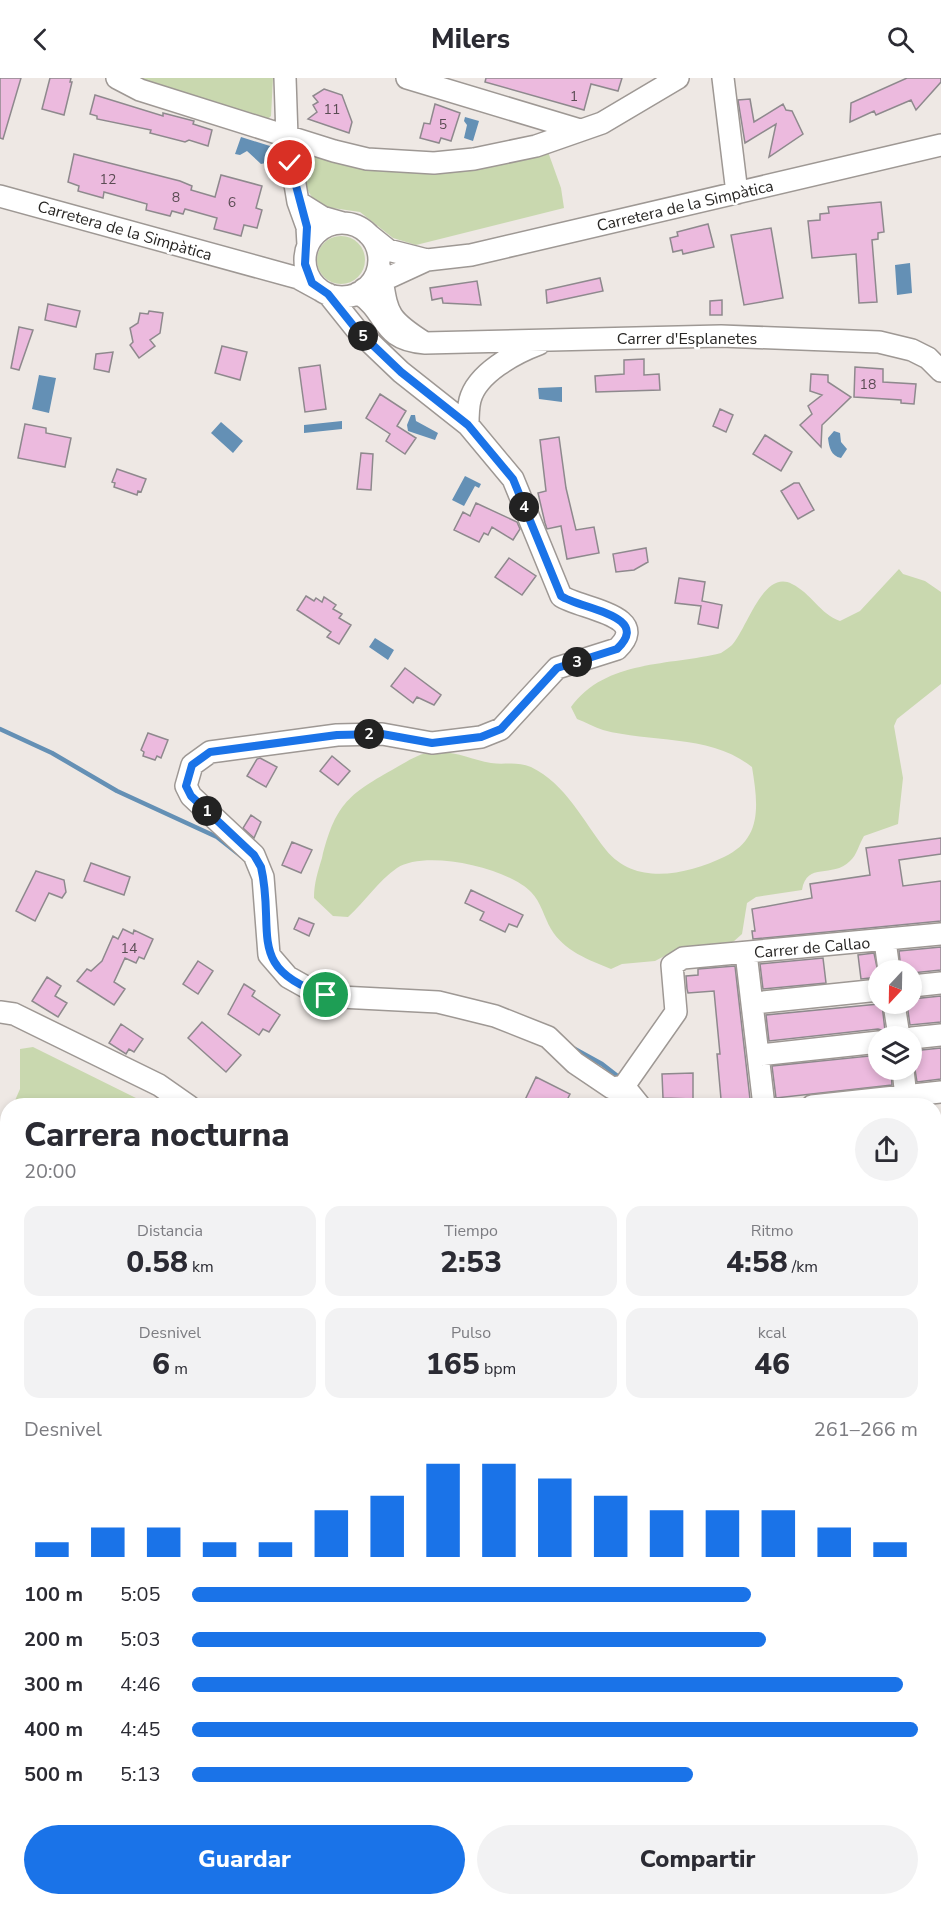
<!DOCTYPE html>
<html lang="es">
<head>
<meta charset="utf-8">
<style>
  body { margin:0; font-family:"Nunito Sans",sans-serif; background:#f2f2f3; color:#2b2b33; height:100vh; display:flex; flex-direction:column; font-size:22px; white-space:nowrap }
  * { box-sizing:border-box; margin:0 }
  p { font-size:20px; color:#7c7c81 }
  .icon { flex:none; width:33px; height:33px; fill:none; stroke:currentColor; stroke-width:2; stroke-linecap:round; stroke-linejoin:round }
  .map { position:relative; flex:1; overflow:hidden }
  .drawer { position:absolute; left:0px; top:1020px; width:942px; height:808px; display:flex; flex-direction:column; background:#fff; border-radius:24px 24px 0 0; box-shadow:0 3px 9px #0003 }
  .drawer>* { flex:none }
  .needle { width:39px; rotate:202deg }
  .controls { position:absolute; left:868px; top:882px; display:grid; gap:12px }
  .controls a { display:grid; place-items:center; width:54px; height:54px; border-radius:50%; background:#fff; box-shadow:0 3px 9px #0003; font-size:30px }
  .pin { position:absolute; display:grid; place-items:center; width:51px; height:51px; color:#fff; margin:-26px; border:3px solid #fff; border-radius:50%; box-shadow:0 2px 6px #0007 }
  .km { position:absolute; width:30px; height:30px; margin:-15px; border-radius:50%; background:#222; color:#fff; font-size:16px; line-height:30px; text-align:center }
  .round { display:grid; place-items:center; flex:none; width:63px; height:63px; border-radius:32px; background:#f2f2f3 }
  .overview { display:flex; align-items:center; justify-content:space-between; height:102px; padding:0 24px }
  h1 { font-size:33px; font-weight:800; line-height:45px }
  .metrics { display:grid; grid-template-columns:repeat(3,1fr); gap:9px; height:102px; padding:6px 24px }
  .metrics div { display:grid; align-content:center; border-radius:15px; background:#f2f2f3; text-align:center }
  .metrics b { font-size:30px; font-weight:800 }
  .metrics small { font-size:16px; font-weight:400 }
  .metrics p { font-size:16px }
  .chart { height:168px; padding:12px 24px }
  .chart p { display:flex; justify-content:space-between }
  .chart svg { width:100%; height:108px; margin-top:6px; stroke:#1a73e8; stroke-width:6 }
  .action { display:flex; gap:12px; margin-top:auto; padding:12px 24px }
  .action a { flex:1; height:69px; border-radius:36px; background:#1a73e8; color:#fff; font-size:24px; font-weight:800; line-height:69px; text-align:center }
  .action a+a { background:#f2f2f3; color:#2b2b33 }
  ul { padding:0 24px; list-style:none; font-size:20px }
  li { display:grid; grid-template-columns:96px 72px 1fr; align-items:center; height:45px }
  li i { height:15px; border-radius:8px; background:#1a73e8 }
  header { display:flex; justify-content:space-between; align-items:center; height:78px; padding:0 24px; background:#fff; font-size:27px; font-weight:800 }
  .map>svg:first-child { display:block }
</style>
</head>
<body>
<header><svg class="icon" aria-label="back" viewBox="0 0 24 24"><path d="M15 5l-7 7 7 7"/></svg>Milers<svg class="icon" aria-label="search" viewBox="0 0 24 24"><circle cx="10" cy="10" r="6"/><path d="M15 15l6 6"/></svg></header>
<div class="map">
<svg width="941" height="1828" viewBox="0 0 941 1828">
  <rect width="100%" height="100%" fill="#eee8e4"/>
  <!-- green -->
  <path fill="#c9d8af" d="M 135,0 L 273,0 L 271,38 L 267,42 Z
    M 547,71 L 561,110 L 564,130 L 416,167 L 393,160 L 360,134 L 319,128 C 304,110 293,92 317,77 L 353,85 Z
    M317 182a24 24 0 1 1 48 0a24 24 0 1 1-48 0Z
    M 899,491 L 903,496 L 925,503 L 941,514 L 941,606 L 897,641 L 894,648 L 903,700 L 898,746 L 864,758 C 859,766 857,777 850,783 C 832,801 807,783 802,812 L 756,819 L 747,825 L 742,856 L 733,864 L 723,868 L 674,873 L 655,883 L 622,886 L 611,891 C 589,882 564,873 551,851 C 544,839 541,824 531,814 C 508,790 426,771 397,790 C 378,803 365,824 348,839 L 333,838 L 314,820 C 314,805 318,793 322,780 C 335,728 347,717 392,692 C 405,685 418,675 433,674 C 453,672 472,682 491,685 C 505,687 517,683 531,689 C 566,706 583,743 606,772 C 636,809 688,796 724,779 C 763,761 758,726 752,689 C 711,656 651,665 603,652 C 594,649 585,644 577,641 L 571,629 C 606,581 670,588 721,575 C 725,572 729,570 732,567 C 747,551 763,491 792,506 C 811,515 820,536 840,543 L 860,533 Z
    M 33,969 L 142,1023 L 145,1027 L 13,1027 L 20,1011 L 20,971 Z
    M 7,1037 L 7,1610 L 0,1602 L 0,1049 Z
    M 934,1444 L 941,1448 L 941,1500 L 935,1497 Z
    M 7,1696 L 7,1793 L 0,1790 L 0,1714 Z
    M 423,1821 L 493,1821 L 485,1828 L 423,1828 Z"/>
  <!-- water -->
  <path fill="#6490b5" d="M 465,39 L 479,43 L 473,63 L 464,60 L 467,47 L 464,43 Z
    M 241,59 L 270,68 L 270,84 L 261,86 L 247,73 L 240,77 L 235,76 Z
    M 910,185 L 912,215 L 897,217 L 895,187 Z
    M 39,297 L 56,300 L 49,335 L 32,331 Z
    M 562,309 L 562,324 L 539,321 L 538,310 Z
    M 411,337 L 415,337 L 416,343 L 438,355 L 435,362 L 408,353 L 407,347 Z
    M 342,343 L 342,351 L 304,355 L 304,347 Z
    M 221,344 L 243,363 L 233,375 L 211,355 Z
    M 834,353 L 840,355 L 841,364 L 847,371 L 841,380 C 831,378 829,369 828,360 Z
    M 465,398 L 481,406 L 479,410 L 475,408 L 464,428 L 452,422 Z
    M 375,560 L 394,572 L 388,582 L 369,569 Z"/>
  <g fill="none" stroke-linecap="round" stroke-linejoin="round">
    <!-- stream -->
    <path stroke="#6490b5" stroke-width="4.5" d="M 0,651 L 52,675 L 117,713 L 217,759 L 241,778
      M 573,970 L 602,986 L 620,1000
      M 0,1821 L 25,1828"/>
  </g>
  <!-- building -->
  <path fill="#ecbade" stroke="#8e898d" stroke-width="1.5" d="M 0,0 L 21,0 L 3,61 L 0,60 Z
    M 50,0 L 71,0 L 70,4 L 72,4 L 64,37 L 42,31 Z
    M 486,0 L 622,0 L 618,13 L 591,6 L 584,32 L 485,4 Z
    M 907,0 L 941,0 L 941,4 L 916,32 L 911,22 L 876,37 L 874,33 L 850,44 L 851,25 Z
    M 324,11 L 342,17 L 352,44 L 349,55 L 308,41 L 317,34 L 313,27 L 318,24 L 313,18 Z
    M 95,17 L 163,38 L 163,35 L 194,43 L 193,46 L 212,52 L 208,68 L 189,62 L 185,64 L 150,55 L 151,52 L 97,41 L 97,38 L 90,36 Z
    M 750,21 L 754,44 L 783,26 L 786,32 L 792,33 L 803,56 L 769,79 L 776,46 L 745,65 L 738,22 Z
    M 435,26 L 460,35 L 451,63 L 441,60 L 439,65 L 420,60 L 424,45 L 430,46 Z
    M 74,76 L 180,103 L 192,108 L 191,112 L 215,119 L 221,97 L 262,108 L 256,130 L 262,132 L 257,150 L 244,147 L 241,158 L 214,151 L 217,140 L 185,131 L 183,136 L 172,133 L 170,138 L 146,132 L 147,126 L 104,114 L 103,120 L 78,113 L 79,108 L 68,104 Z
    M 881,124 L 884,154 L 878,155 L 878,161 L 872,162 L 877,224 L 859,225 L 856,176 L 812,180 L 808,143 L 820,142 L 820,136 L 829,135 L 828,129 Z
    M 708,146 L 714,169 L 683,176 L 682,172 L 673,174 L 670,160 L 678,158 L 677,154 Z
    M 771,150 L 783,220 L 744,227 L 731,157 Z
    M 600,200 L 603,213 L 547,225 L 546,212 Z
    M 477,203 L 481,227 L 443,225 L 442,220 L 432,222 L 430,210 Z
    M 722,222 L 722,237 L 710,237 L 710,223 Z
    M 48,226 L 80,233 L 76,249 L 45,242 Z
    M 149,233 L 163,235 L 160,255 L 150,262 L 155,268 L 139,280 L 130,267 L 133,264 L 130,250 L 138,245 L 140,235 L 148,236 Z
    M 19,249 L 33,252 L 19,292 L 11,290 Z
    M 222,268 L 247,274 L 240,302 L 215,295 Z
    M 113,274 L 109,294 L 94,291 L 96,276 Z
    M 644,281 L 644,297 L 659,296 L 660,312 L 596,314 L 595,298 L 624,296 L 624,282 Z
    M 320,287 L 326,331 L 305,334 L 299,290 Z
    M 855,289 L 883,291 L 883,304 L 916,306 L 914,326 L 901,325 L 901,322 L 854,319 Z
    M 811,296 L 828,297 L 828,304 L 851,319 L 822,347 L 821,369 L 800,347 L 812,336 L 808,328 L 822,317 L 810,313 Z
    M 380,316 L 406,333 L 397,348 L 416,360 L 405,376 L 386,363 L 390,356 L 366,340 Z
    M 720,331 L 733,337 L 726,354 L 713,348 Z
    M 25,346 L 46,350 L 46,355 L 71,360 L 65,389 L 18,380 Z
    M 765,357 L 792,374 L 781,393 L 753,376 Z
    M 559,359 L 566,410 L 576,452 L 594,449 L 599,475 L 567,481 L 561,448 L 547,451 L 545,445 L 538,415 L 546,413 L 540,362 Z
    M 361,375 L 373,376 L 371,412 L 357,411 Z
    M 117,391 L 146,401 L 141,414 L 138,413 L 137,417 L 114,409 L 115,405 L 112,404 Z
    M 794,405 L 799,405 L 814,432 L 798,441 L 781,413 Z
    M 476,425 L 517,444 L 520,451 L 513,462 L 492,449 L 488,457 L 484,455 L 479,464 L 454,452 L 463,434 L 470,438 Z
    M 646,470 L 648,484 L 634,492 L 616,494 L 613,476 Z
    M 509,480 L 536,498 L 522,517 L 495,499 Z
    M 679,500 L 705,504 L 702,523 L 722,527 L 718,550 L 698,546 L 701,528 L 675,525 Z
    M 306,518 L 314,523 L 316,520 L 322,524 L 324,519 L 336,527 L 333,531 L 342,536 L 339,540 L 351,547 L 339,566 L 327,559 L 331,554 L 297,532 Z
    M 405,590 L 441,617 L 434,627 L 417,619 L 413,625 L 391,608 Z
    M 148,655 L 168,662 L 161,680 L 157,678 L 155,682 L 143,678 L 144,674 L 141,672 Z
    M 332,678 L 350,693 L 338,707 L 320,693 Z
    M 260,680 L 277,689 L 266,709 L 247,698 L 257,681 Z
    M 251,737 L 261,744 L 254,760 L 243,750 Z
    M 941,760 L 941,776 L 899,782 L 903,808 L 941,803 L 941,843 L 753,861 L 752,853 L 755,853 L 752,831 L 812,820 L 810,806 L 870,797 L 866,770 Z
    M 292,764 L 312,772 L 301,795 L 282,787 Z
    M 91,785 L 130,799 L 124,817 L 84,803 Z
    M 36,793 L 64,802 L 66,814 L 62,820 L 49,815 L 35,843 L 16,833 Z
    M 471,812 L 523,837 L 517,849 L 509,846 L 505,854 L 480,842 L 484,834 L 465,825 Z
    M 299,840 L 314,846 L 309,858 L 294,851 Z
    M 123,851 L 133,856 L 134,852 L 153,861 L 144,881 L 139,879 L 136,885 L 125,880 L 114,904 L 125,911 L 114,927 L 77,903 L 87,891 L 91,893 L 102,883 L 113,858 L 118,861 Z
    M 941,869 L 941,892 L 912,895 L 912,892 L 901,892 L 899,873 Z
    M 874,875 L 879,899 L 861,901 L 858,877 Z
    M 823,880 L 826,905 L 763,911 L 760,886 Z
    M 198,883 L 213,893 L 198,916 L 183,906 Z
    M 735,888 L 750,1021 L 721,1021 L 717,976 L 720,976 L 714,913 L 688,915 L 687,911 L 686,898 L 698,897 L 698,891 Z
    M 47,899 L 61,908 L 55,918 L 67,925 L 58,939 L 32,923 Z
    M 244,906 L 255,913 L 252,918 L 280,937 L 269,954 L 263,951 L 259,957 L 228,936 Z
    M 941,918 L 941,944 L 910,947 L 907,926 L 912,926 L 912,921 Z
    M 879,926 L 882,926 L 885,953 L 878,951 L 769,963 L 766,937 Z
    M 202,944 L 241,977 L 226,994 L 188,960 Z
    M 121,946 L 143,961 L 134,974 L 129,971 L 126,976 L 109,965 Z
    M 941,970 L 941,1001 L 917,1004 L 912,973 Z
    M 879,977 L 879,992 L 891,992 L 892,1007 L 776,1020 L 772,988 Z
    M 693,995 L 693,1021 L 663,1020 L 662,996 Z
    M 536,999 L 570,1016 L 564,1028 L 532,1028 L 524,1024 Z"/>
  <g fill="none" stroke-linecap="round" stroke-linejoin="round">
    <!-- minor casing -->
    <g stroke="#9e9894" stroke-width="24">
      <path id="minor" d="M 117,0 L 140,12 L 334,73 L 367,81 L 434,85 L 474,81 L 536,68 L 602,45 L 678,0
        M 285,0 L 287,59 L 298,124
        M 407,0 L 580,52
        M 723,0 L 737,115
        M 0,118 L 298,200 L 320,212
        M305 182a37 37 0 1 1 74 0a37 37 0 1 1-74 0Z
        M 368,156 L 388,172 L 427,182
        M 308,167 L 307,149 L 298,124 L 322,139 L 343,145
        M 364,211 L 427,182 L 471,177 L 941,67
        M 358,215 C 389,234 379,262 425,265 C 384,239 388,235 380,190
        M 328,216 L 356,251 L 401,294 L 468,347 L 513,401 L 561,518 C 580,531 653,537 617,571 L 557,590 L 501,651 L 481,659 L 432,665 L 382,656 L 337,657 L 210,674 L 192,687 L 186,708 L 191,718 L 254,777 L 263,799 L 269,877 L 288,899 L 313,913 L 340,919 L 438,924 L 495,938 L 548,959 L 575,985 L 612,1010 L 624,1008 L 640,1028
        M 425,265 L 721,258 L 879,264 L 912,272 L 928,280 L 941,293
        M 468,347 C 468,339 468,330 470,322 C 477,295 515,275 539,266
        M 885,863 L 889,892
        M 746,875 L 764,1028
        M 912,908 L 941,905
        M 754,925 L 879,912
        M 894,926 L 899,958
        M 0,934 L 14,936 L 159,1007 L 189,1028
        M 912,960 L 941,957
        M 760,977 L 879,964
        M 903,992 L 906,1019
        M 624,1008 L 676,934 L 672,887 L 683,880 L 941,856
        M 812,1028 L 941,1014
        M 934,1245 L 941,1236
        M 934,1507 L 941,1510
        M 934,1574 L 941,1568
        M 934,1718 L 941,1726
        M 610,1821 L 617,1828
        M 727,1821 L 735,1828
        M 900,1821 L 906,1828
        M 500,1828 L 504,1821
        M 583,1828 L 591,1821
        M 677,1828 L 683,1821
        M 797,1828 L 803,1821"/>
    </g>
    <!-- minor -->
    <use href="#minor" stroke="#fff" stroke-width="21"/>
  </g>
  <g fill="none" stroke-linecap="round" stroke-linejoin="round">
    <!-- route casing -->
    <g stroke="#fff" stroke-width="12">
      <path id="route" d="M 290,85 L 307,149 L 305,186 L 312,205 L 328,216 L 356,251 L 401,294 L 468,347 L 513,401 L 561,518 C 580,531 653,537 617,571 L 557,590 L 501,651 L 481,659 L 432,665 L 382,656 L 337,657 L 210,674 L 192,687 L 186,708 L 191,718 L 254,777 L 261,789 C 276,853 244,891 326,917"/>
    </g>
    <!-- route -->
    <use href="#route" stroke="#1a73e8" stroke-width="8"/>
  </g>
  <g text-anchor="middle" stroke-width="5" stroke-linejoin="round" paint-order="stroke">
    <!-- number labels -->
    <g font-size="14" fill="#5a4c53">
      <text x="574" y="23">1</text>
      <text x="332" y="36">11</text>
      <text x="443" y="51">5</text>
      <text x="108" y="106">12</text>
      <text x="176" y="124">8</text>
      <text x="232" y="129">6</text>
      <text x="868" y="311">18</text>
      <text x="129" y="875">14</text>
    </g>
    <!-- street labels -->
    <g font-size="16" fill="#292725" stroke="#fff">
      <text transform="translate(685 127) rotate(-13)" y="6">Carretera de la Simpàtica</text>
      <text transform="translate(125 152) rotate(16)" y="6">Carretera de la Simpàtica</text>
      <text x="687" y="266">Carrer d'Esplanetes</text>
      <text transform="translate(812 869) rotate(-5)" y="6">Carrer de Callao</text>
    </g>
  </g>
</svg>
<div class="controls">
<a><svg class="needle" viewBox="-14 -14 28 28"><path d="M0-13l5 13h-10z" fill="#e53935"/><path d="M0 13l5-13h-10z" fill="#7c7c81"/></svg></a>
<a><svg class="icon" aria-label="layers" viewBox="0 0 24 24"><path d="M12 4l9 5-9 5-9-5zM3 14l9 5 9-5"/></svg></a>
</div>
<div class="pin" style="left:326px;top:917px;background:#1e9e55"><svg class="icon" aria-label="arrive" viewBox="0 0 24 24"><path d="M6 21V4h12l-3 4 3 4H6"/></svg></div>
<div class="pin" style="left:290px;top:85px;background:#d93025"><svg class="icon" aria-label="check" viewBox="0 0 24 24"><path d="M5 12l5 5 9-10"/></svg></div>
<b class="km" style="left:207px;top:733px">1</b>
<b class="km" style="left:369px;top:656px">2</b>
<b class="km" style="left:577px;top:584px">3</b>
<b class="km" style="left:524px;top:429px">4</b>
<b class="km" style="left:363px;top:258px">5</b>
<section class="drawer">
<div class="overview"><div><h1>Carrera nocturna</h1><p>20:00</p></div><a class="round"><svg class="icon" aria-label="share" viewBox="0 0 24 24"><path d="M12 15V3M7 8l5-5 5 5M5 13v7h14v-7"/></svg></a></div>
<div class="metrics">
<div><p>Distancia</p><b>0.58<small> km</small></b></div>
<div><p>Tiempo</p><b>2:53</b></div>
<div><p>Ritmo</p><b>4:58<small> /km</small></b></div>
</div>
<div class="metrics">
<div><p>Desnivel</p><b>6<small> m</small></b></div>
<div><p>Pulso</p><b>165<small> bpm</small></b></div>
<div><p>kcal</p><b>46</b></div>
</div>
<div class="chart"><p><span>Desnivel</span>261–266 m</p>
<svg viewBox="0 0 160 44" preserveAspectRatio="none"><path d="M5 44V38M15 44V32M25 44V32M35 44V38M45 44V38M55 44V25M65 44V19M75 44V6M85 44V6M95 44V12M105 44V19M115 44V25M125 44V25M135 44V25M145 44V32M155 44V38"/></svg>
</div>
<ul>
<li><b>100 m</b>5:05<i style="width:77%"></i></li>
<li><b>200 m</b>5:03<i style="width:79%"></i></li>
<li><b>300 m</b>4:46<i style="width:98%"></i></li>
<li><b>400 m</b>4:45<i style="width:100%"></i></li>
<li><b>500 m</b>5:13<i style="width:69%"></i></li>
</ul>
<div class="action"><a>Guardar</a><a>Compartir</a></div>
</section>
</div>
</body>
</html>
